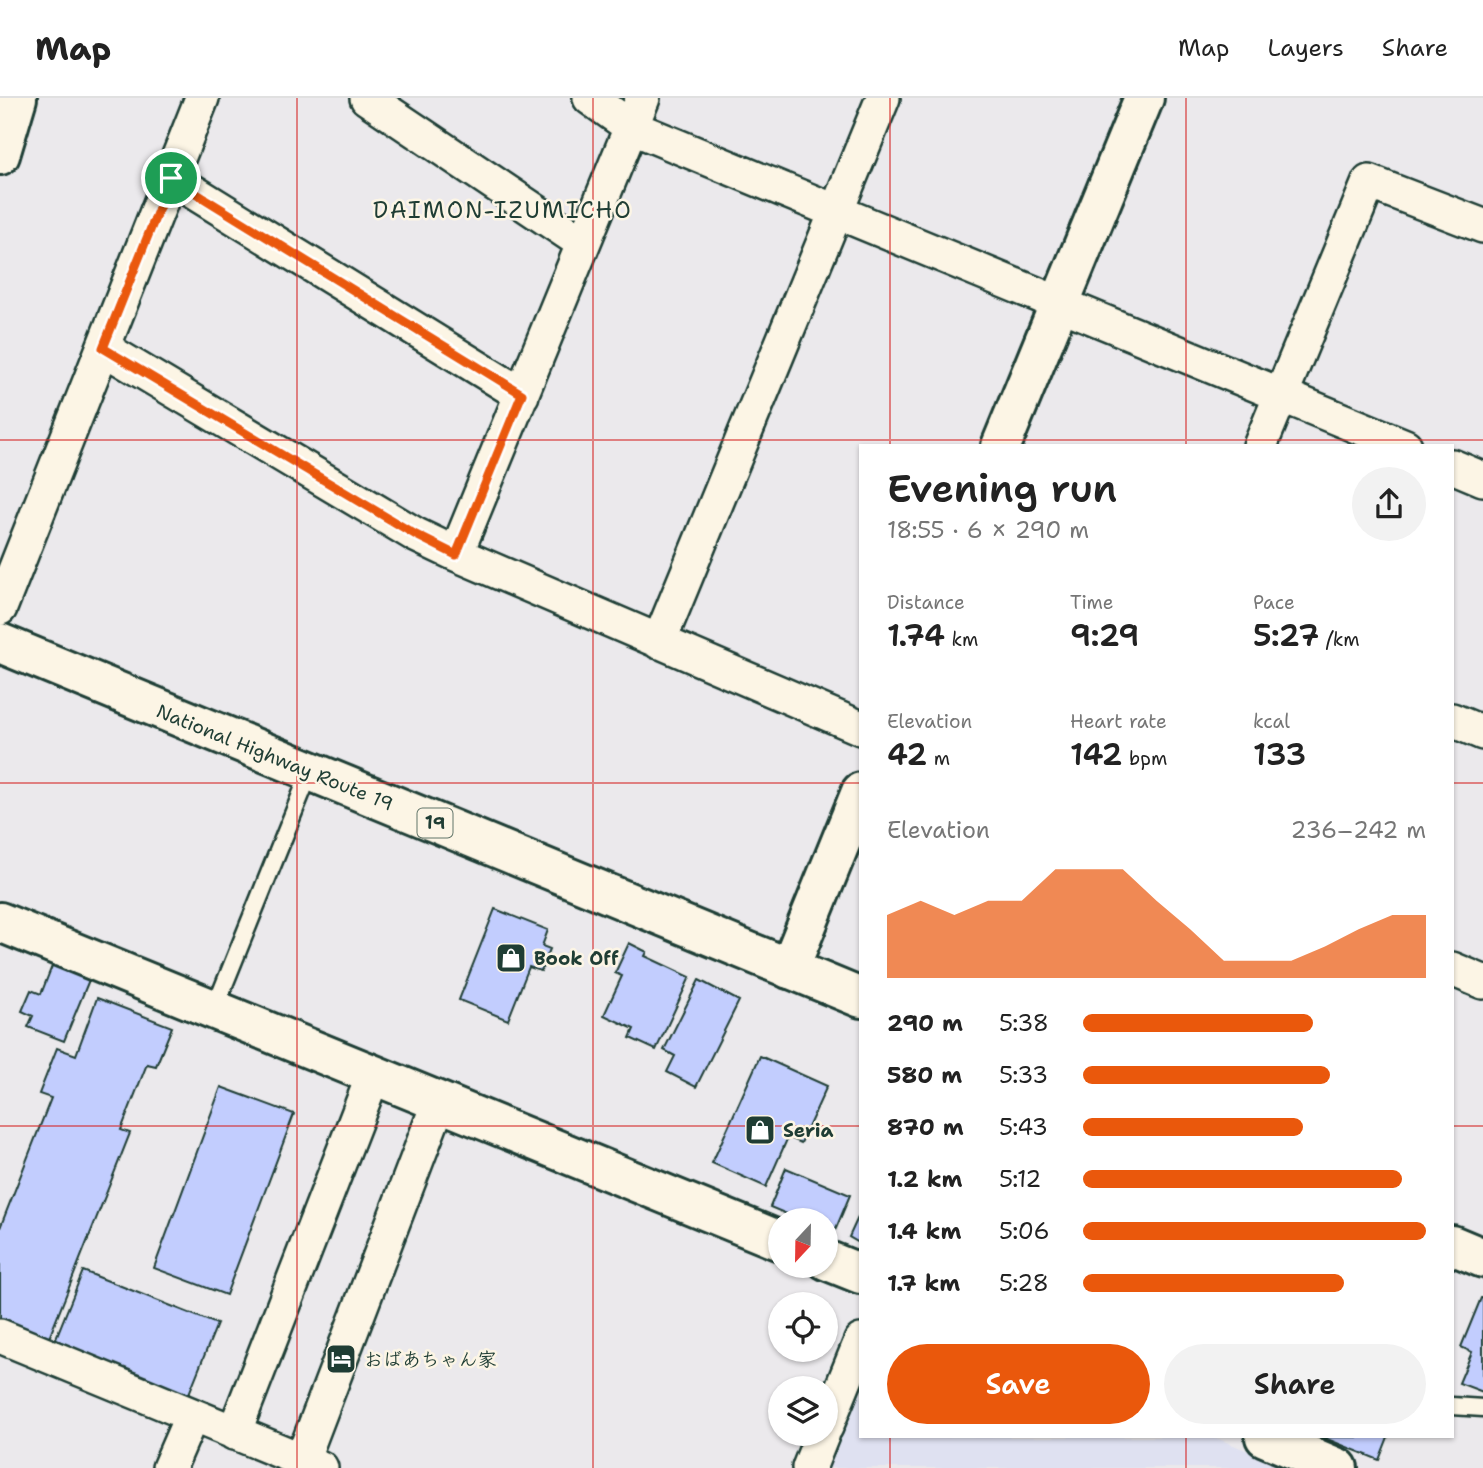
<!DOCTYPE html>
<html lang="en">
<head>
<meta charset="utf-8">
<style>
  body { margin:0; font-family:"Shantell Sans","Klee One",sans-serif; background:#f2f2f2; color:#222; height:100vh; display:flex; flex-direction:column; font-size:26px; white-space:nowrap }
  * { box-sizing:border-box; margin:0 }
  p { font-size:23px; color:#767676 }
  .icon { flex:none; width:38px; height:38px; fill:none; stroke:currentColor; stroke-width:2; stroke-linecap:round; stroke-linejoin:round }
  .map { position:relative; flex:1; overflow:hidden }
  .details { position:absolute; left:859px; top:346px; width:595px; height:994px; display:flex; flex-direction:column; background:#fff; border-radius:0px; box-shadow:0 2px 5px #0004 }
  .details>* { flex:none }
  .needle { width:46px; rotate:202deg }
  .tools { position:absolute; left:768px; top:1110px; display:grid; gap:14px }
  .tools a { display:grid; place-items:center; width:70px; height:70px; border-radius:50%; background:#fff; box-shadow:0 2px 5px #0004; font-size:35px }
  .pin { position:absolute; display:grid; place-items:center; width:60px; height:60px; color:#fff; margin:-30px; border:4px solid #fff; border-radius:50%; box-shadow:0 2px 7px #0007 }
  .round { display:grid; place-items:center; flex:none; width:74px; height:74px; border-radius:37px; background:#f2f2f2 }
  .overview { display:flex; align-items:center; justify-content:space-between; height:119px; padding:0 28px }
  h1 { font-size:38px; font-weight:600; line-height:52px }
  .metrics { display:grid; grid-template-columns:repeat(3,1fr); gap:10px; height:119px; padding:7px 28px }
  .metrics div { display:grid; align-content:center }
  .metrics b { font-size:30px; font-weight:600 }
  .metrics small { font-size:19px; font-weight:400 }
  .metrics p { font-size:19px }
  .chart { height:196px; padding:14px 28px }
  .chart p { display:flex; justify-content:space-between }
  .chart svg { width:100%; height:126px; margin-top:7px; fill:#ea580c; opacity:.7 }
  .action { display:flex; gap:14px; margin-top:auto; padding:14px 28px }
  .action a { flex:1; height:80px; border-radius:42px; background:#ea580c; color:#fff; font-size:28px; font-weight:600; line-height:80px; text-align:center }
  .action a+a { background:#f2f2f2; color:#222 }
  ul { padding:0 28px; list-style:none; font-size:23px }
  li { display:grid; grid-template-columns:112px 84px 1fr; align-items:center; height:52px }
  li i { height:18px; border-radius:9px; background:#ea580c }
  header { display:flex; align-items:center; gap:42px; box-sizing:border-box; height:98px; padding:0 35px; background:#fff; border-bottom:2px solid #e0e0e0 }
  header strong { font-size:33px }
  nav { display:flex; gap:38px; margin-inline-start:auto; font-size:24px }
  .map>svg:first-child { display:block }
</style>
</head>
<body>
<header>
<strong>Map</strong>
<nav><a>Map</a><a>Layers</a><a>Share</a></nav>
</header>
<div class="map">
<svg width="1483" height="1370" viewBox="0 0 1483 1370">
  <rect width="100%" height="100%" fill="#ebe9ec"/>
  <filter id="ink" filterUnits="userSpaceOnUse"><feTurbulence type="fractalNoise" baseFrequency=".0143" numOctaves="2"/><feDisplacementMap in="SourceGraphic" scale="14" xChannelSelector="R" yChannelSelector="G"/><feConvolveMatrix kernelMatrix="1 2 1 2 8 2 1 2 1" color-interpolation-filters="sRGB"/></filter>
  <g filter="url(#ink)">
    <!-- built -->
    <path fill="#dfe1f1" d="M 861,1274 L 861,1339 L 1214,1339 L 1289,1370 L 823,1370 Z"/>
    <!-- building -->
    <path fill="#c2cdfe" stroke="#1f3d34" stroke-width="2" d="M 495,811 L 548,832 L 542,848 L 550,851 L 541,873 L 529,869 L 508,922 L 459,902 Z
      M 629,845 L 647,854 L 645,858 L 690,879 L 656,952 L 630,940 L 634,931 L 604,917 L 622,878 L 615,875 Z
      M 54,863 L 91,877 L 64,943 L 28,929 L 33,918 L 22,913 L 31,892 L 41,896 Z
      M 699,882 L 739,903 L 696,989 L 667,974 L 675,958 L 664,952 Z
      M 97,900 L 172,929 L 156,968 L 147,966 L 121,1032 L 130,1035 L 49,1240 L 0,1221 L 0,1130 L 51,1000 L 39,996 L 57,950 L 76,957 Z
      M 760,958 L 827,988 L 801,1045 L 788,1039 L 766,1089 L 712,1065 Z
      M 221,989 L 294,1016 L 226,1197 L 154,1170 Z
      M 786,1070 L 850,1097 L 832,1140 L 826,1138 L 826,1122 L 801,1122 L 770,1109 Z
      M 861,1113 L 861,1146 L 849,1139 Z
      M 83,1173 L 217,1226 L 188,1298 L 54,1245 Z
      M 1481,1200 L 1483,1200 L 1483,1294 L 1459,1285 L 1472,1254 L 1461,1249 Z
      M 1322,1339 L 1388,1339 L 1379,1362 Z"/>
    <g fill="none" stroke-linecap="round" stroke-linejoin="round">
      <!-- lane casing -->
      <g stroke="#1f3d34" stroke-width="21">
        <path id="lane" d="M 214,912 L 310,674
          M 1452,1308 L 1483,1310"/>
      </g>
      <!-- street casing -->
      <g stroke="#1f3d34" stroke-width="38">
        <path id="street" d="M 367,0 L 583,145
          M 590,0 L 631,29 L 1405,348
          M 643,0 L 456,456 L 861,630
          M 171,80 L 522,297
          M 103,250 L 416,437 L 456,456
          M 1260,348 L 1369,84 L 1483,128
          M 1452,368 L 1483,381
          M 0,510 L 202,0
          M 659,544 L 883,0
          M 1452,622 L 1483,635
          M 1452,871 L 1483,884
          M 0,1238 L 321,1370
          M 826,1329 L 861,1243
          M 234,1335 L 373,978
          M 302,1362 L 439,1004
          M 169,1370 L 192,1317
          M 809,1370 L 823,1335"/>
      </g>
      <!-- secondary casing -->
      <g stroke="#1f3d34" stroke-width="44">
        <path id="secondary" d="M 1001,348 L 1144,0
          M 0,824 L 780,1143
          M 789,871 L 861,694
          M 826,1162 L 861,1176
          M 1265,1339 L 1338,1370"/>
      </g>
      <!-- highway casing -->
      <g stroke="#1f3d34" stroke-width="44">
        <path id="highway" d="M 0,57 L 17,0
          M 0,545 L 861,900
          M 1452,1147 L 1483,1160"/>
      </g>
      <!-- lane -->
      <use href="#lane" stroke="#fcf5e5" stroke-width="16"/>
      <!-- street -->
      <use href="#street" stroke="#fcf5e5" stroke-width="33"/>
      <!-- secondary -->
      <use href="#secondary" stroke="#fcf5e5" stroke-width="38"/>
      <!-- highway -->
      <use href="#highway" stroke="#fcf5e5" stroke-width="38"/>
    </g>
  </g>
  <g fill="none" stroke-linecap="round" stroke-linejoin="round" filter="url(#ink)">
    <!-- route casing -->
    <g stroke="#fff" stroke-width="14">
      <path id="route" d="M 171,80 L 522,296 L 456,457 L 416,437 L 103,250 Z"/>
    </g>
    <!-- route -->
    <use href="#route" stroke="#ea580c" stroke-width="9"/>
  </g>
  <!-- grid -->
  <path fill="none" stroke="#d62828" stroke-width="2" stroke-opacity="0.55" d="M 297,0 L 297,1370M 593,0 L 593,1370M 890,0 L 890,348M 1186,0 L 1186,348M 0,342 L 1483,342M 0,685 L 861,685M 1452,685 L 1483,685M 0,1028 L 861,1028M 1452,1028 L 1483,1028M 890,1339 L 890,1370M 1186,1339 L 1186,1370"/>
  <!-- icons -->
  <defs>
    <g id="shop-square" transform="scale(1.575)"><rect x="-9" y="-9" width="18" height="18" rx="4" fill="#1f3d34" stroke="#fcf5e5"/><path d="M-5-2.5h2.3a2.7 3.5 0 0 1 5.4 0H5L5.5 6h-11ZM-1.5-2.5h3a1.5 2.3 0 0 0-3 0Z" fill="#fff"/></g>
    <g id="hotel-square" transform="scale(1.575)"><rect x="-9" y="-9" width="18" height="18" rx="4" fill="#1f3d34" stroke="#fcf5e5"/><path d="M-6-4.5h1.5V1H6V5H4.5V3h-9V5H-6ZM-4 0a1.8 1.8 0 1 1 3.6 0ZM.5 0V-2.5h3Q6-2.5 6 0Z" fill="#fff"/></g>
  </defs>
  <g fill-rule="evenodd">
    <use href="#shop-square" x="511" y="860"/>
    <use href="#shop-square" x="760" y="1032"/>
    <use href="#hotel-square" x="341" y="1261"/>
  </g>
  <g text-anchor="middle" stroke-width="5" stroke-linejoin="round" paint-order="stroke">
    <!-- shield labels -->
    <rect fill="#fcf5e5" stroke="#617469" stroke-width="2" x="417.5" y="710.5" width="35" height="29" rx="5"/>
    <g font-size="18" font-weight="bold" fill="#1f3d34">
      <text x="435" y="731">19</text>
    </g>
    <!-- street labels -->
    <g font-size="19" fill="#1f3d34" stroke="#fcf5e5">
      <text transform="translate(275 659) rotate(22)" y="7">National Highway Route 19</text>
    </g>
    <!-- poi labels -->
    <g font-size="19" font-weight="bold" fill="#1f3d34" stroke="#fcf5e5" text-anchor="start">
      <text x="534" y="867">Book Off</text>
      <text x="783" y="1039">Seria</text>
      <text x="364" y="1268">おばあちゃん家</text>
    </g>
    <!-- quarter labels -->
    <g font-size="23" letter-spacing="2" fill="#1f3d34" stroke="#fcf5e5">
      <text x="503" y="120">DAIMON-IZUMICHO</text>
    </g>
  </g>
</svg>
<div class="tools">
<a><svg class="needle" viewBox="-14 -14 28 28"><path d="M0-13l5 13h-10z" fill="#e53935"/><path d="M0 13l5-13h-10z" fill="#767676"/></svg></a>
<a><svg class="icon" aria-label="locate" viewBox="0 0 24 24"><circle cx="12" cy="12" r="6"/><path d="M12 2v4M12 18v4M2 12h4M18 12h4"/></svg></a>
<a><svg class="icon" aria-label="layers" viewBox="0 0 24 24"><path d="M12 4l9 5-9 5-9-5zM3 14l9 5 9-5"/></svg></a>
</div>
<div class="pin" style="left:171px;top:80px;background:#1e9e55"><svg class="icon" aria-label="arrive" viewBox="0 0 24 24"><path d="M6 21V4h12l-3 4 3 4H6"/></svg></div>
<section class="details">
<div class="overview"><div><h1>Evening run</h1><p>18:55 · 6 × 290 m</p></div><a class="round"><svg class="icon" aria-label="share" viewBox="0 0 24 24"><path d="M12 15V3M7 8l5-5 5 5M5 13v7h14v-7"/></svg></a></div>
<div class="metrics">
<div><p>Distance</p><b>1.74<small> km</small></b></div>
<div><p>Time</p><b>9:29</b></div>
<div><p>Pace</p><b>5:27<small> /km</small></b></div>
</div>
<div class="metrics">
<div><p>Elevation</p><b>42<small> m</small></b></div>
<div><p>Heart rate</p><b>142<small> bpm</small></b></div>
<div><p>kcal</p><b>133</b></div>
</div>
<div class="chart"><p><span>Elevation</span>236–242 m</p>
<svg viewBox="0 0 160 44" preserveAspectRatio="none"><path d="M0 44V22L10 17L20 22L30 17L40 17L50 6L60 6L70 6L80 17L90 27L100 38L110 38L120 38L130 33L140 27L150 22L160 22V44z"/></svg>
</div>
<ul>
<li><b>290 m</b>5:38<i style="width:67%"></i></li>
<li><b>580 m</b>5:33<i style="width:72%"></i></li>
<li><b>870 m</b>5:43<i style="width:64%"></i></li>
<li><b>1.2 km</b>5:12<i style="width:93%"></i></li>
<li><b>1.4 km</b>5:06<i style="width:100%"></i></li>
<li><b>1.7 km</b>5:28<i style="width:76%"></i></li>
</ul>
<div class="action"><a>Save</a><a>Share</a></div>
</section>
</div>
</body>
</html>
